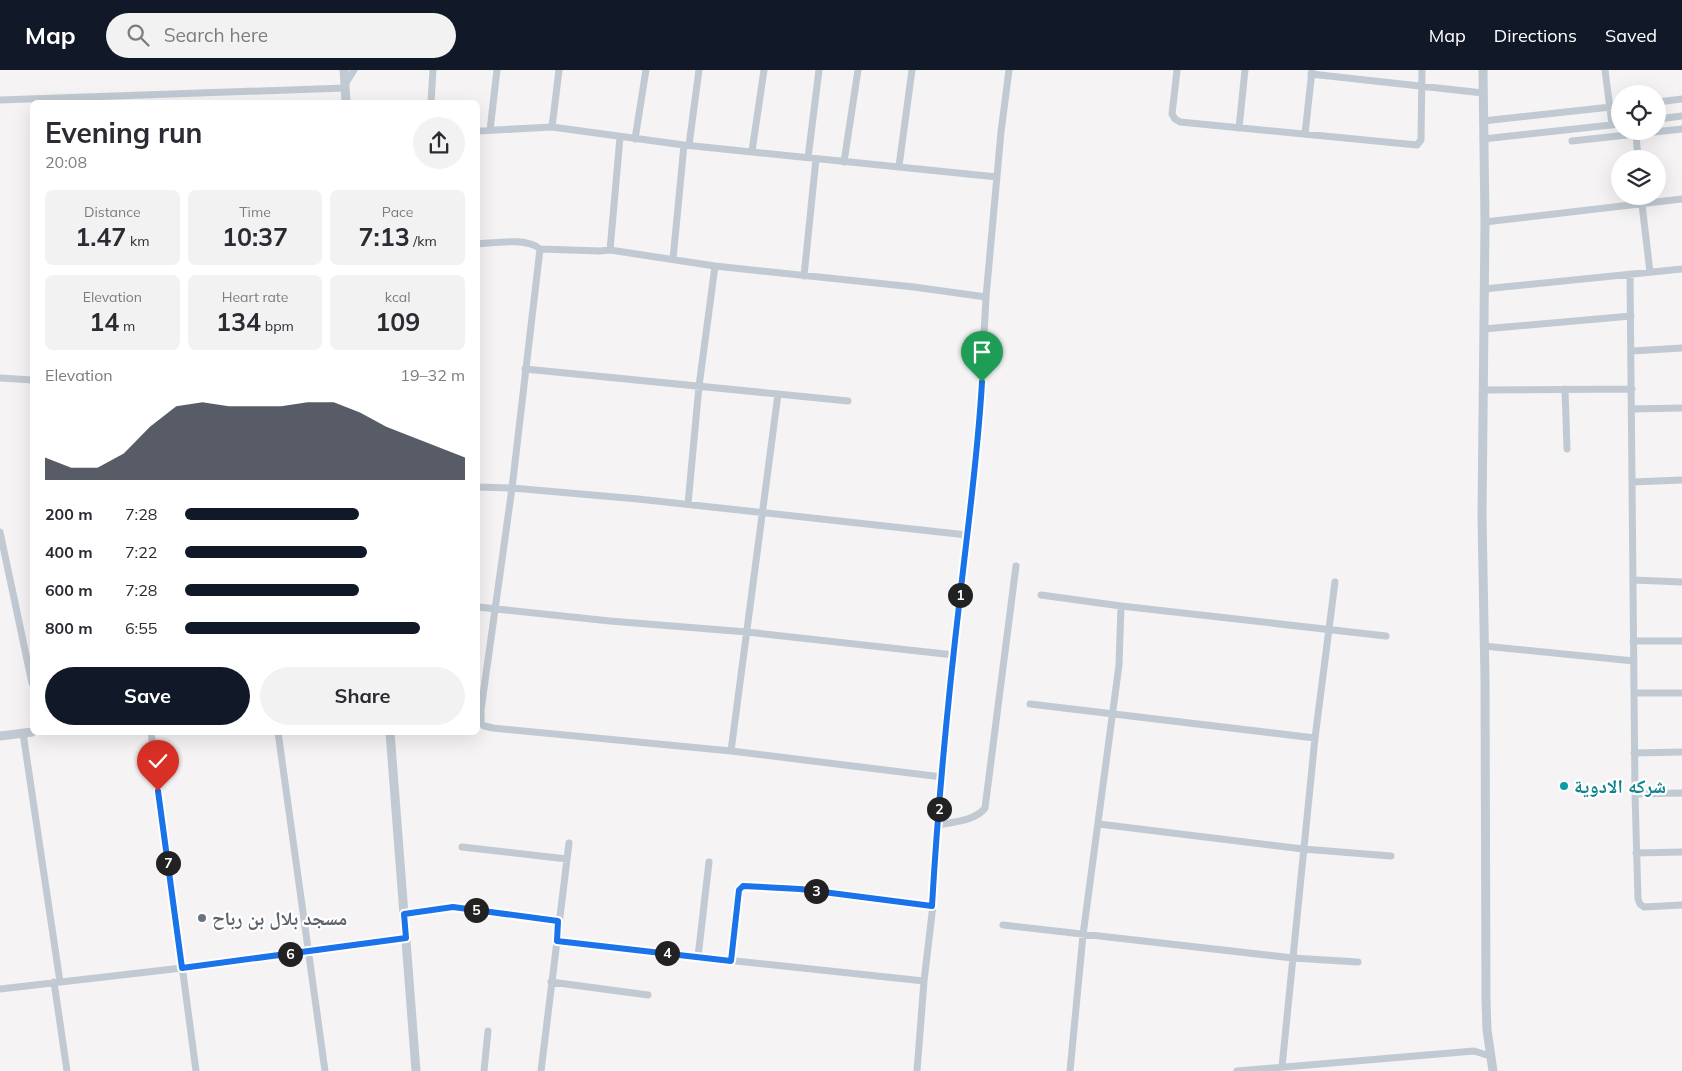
<!DOCTYPE html>
<html lang="en">
<head>
<meta charset="utf-8">
<style>
  body { margin:0; font-family:Mulish,"Noto Naskh Arabic",sans-serif; background:#f2f2f3; color:#2b2b33; height:100vh; display:flex; flex-direction:column; font-size:19px; white-space:nowrap }
  * { box-sizing:border-box; margin:0 }
  p { font-size:16px; color:#7c7c81 }
  .icon { flex:none; width:28px; height:28px; fill:none; stroke:currentColor; stroke-width:2; stroke-linecap:round; stroke-linejoin:round }
  .map { position:relative; flex:1; overflow:hidden }
  .side { position:absolute; left:30px; top:30px; width:450px; height:635px; display:flex; flex-direction:column; background:#fff; border-radius:8px; box-shadow:0 5px 20px #0002 }
  .side>* { flex:none }
  .fabs { position:absolute; left:1611px; top:15px; display:grid; gap:10px }
  .fabs a { display:grid; place-items:center; width:55px; height:55px; border-radius:50%; background:#fff; box-shadow:0 5px 20px #0002; font-size:25px }
  .pin { position:absolute; display:grid; place-items:center; width:42px; height:42px; color:#fff; margin:-51px -21px; border-radius:50% 50% 50% 0; rotate:-45deg; box-shadow:0 0 5px #0007 }
  .pin .icon { rotate:45deg }
  .km { position:absolute; width:25px; height:25px; margin:-12px; border-radius:50%; background:#222; color:#fff; font-size:14px; line-height:25px; text-align:center }
  .round { display:grid; place-items:center; flex:none; width:52px; height:52px; border-radius:26px; background:#f2f2f3 }
  .head { display:flex; align-items:center; justify-content:space-between; height:85px; padding:0 15px }
  h1 { font-size:28px; font-weight:700; line-height:38px }
  .stats { display:grid; grid-template-columns:repeat(3,1fr); gap:8px; height:85px; padding:5px 15px }
  .stats div { display:grid; align-content:center; border-radius:8px; background:#f2f2f3; text-align:center }
  .stats b { font-size:25px; font-weight:700 }
  .stats small { font-size:14px; font-weight:400 }
  .stats p { font-size:14px }
  .chart { height:140px; padding:10px 15px }
  .chart p { display:flex; justify-content:space-between }
  .chart svg { width:100%; height:90px; margin-top:5px; fill:#111827; opacity:.7 }
  .cta { display:flex; gap:10px; margin-top:auto; padding:10px 15px }
  .cta a { flex:1; height:58px; border-radius:30px; background:#111827; color:#fff; font-size:20px; font-weight:700; line-height:58px; text-align:center }
  .cta a+a { background:#f2f2f3; color:#2b2b33 }
  ul { padding:0 15px; list-style:none; font-size:16px }
  li { display:grid; grid-template-columns:80px 60px 1fr; align-items:center; height:38px }
  li i { height:12px; border-radius:6px; background:#111827 }
  header { display:flex; align-items:center; gap:30px; box-sizing:border-box; height:70px; padding:0 25px; background:#111827; color:#fff }
  header strong { font-size:24px }
  nav { display:flex; gap:28px; margin-inline-start:auto; font-size:18px }
  .search { width:350px; height:45px; background:#f2f2f3; display:flex; align-items:center; gap:12px; box-sizing:border-box; padding:0 18px; border-radius:28px; color:#7c7c81; font-size:19px }
  .map>svg:first-child { display:block }
</style>
</head>
<body>
<header>
<strong>Map</strong>
<div class="search"><svg class="icon" aria-label="search" viewBox="0 0 24 24"><circle cx="10" cy="10" r="6"/><path d="M15 15l6 6"/></svg>Search here</div>
<nav><a>Map</a><a>Directions</a><a>Saved</a></nav>
</header>
<div class="map">
<svg width="1682" height="1001" viewBox="0 0 1682 1001">
  <rect width="100%" height="100%" fill="#f5f3f3"/>
  <g fill="none" stroke-linecap="round" stroke-linejoin="round">
    <!-- minor -->
    <path stroke="#c1cad2" stroke-width="7" d="M 1177,0 L 1172,44 L 1175,49 L 1180,52 L 1417,75 L 1421,70 L 1422,0
      M 1605,0 L 1612,54
      M 1311,4 L 1483,23
      M 345,14 L 354,0
      M 0,30 L 345,18
      M 431,32 L 433,0
      M 1658,32 L 1682,29
      M 1658,49 L 1682,46
      M 1483,51 L 1620,36
      M 552,57 L 559,0
      M 1239,58 L 1245,0
      M 490,60 L 497,0
      M 478,61 L 552,57 L 684,75 L 997,107
      M 1305,64 L 1312,0
      M 1636,64 L 1638,89
      M 635,69 L 646,0
      M 1483,69 L 1620,54
      M 1572,71 L 1682,59
      M 689,75 L 699,0
      M 752,81 L 764,0
      M 808,88 L 819,0
      M 844,92 L 858,0
      M 899,96 L 912,0
      M 1641,126 L 1650,202
      M 1485,152 L 1682,129
      M 478,174 C 495,173 527,167 540,179 L 600,181 L 610,180 L 715,196 L 914,217 L 986,227
      M 540,179 L 512,418 L 481,640 L 481,653 L 484,656 L 493,658 L 731,681 L 942,707
      M 610,180 L 620,67
      M 673,189 L 684,75
      M 1630,204 L 1635,724 L 1682,723
      M 804,206 L 816,89
      M 1484,219 L 1682,199
      M 1484,259 L 1631,246
      M 1632,281 L 1682,278
      M 525,299 L 778,324
      M 0,308 L 32,310
      M 1565,319 L 1567,379
      M 1483,320 L 1632,319
      M 1632,339 L 1682,338
      M 1632,412 L 1682,410
      M 478,417 L 512,418 L 638,429 L 967,465
      M 688,434 L 699,316 L 715,196
      M 0,462 L 32,613
      M 1633,510 L 1682,512
      M 1041,525 L 1121,536 L 1386,566
      M 478,537 L 610,551 L 747,562 L 954,585
      M 1633,571 L 1682,571
      M 1484,576 L 1634,591
      M 1634,623 L 1682,623
      M 1030,634 L 1315,668
      M 151,662 L 196,1001
      M 278,662 L 325,1001
      M 23,663 L 60,912
      M 731,681 L 778,324 L 848,331
      M 1634,683 L 1682,682
      M 1635,724 L 1638,829 L 1640,834 L 1644,837 L 1682,835
      M 1099,754 L 1303,779 L 1391,786
      M 938,755 C 953,752 975,751 985,738 L 1016,496
      M 462,777 L 567,789
      M 1636,783 L 1682,782
      M 709,792 L 698,887 L 924,911
      M 404,844 L 453,837 L 558,851
      M 1003,855 L 1293,888 L 1358,892
      M 557,871 L 569,773
      M 731,891 L 739,820 L 743,816 L 800,819 L 933,835
      M 54,912 L 67,1001
      M 551,912 L 648,925
      M 0,919 L 182,898 L 406,868
      M 1282,997 L 1315,668 L 1335,512
      M 484,1001 L 488,961
      M 541,1001 L 557,871 L 698,887
      M 917,1001 L 924,911 L 933,835 L 936,773 L 959,530 L 979,357 L 986,227 L 1001,62 L 1009,0
      M 1070,1001 L 1083,865 L 1119,595 L 1121,536
      M 1237,1001 L 1474,981 L 1490,986"/>
    <!-- tertiary -->
    <path stroke="#c1cad2" stroke-width="9" d="M 344,0 L 346,32
      M 1483,0 L 1485,152 L 1482,447 L 1485,609 L 1486,931 L 1487,960 L 1493,1001
      M 390,662 L 416,1001
      M 0,666 L 32,662"/>
  </g>
  <g fill="none" stroke-linecap="round" stroke-linejoin="round">
    <!-- route casing -->
    <g stroke="#fff" stroke-width="10">
      <path id="route" d="M 158,721 L 182,898 L 406,868 L 404,844 L 453,837 L 558,851 L 557,871 L 731,891 L 739,820 L 743,816 L 800,819 L 932,836 C 938,732 948,629 960,527 C 968,455 978,384 982,312"/>
    </g>
    <!-- route -->
    <use href="#route" stroke="#1a73e8" stroke-width="6"/>
  </g>
  <!-- markers -->
  <circle fill="#0f9aa8" stroke="#fff" stroke-width="2" cx="1564" cy="716" r="5"/>
  <circle fill="#6b7280" stroke="#fff" stroke-width="2" cx="202" cy="848" r="5"/>
  <g text-anchor="middle" stroke-width="4.5" stroke-linejoin="round" paint-order="stroke">
    <!-- culture labels -->
    <g font-size="19" font-weight="bold" fill="#0d838f" stroke="#fff" text-anchor="start">
      <text x="1574" y="723">شركه الادوية</text>
    </g>
    <!-- worship labels -->
    <g font-size="19" font-weight="bold" fill="#5b616d" stroke="#fff" text-anchor="start">
      <text x="212" y="855">مسجد بلال بن رباح</text>
    </g>
  </g>
</svg>
<div class="fabs">
<a><svg class="icon" aria-label="locate" viewBox="0 0 24 24"><circle cx="12" cy="12" r="6"/><path d="M12 2v4M12 18v4M2 12h4M18 12h4"/></svg></a>
<a><svg class="icon" aria-label="layers" viewBox="0 0 24 24"><path d="M12 4l9 5-9 5-9-5zM3 14l9 5 9-5"/></svg></a>
</div>
<div class="pin" style="left:982px;top:312px;background:#1e9e55"><svg class="icon" aria-label="arrive" viewBox="0 0 24 24"><path d="M6 21V4h12l-3 4 3 4H6"/></svg></div>
<div class="pin" style="left:158px;top:721px;background:#d93025"><svg class="icon" aria-label="check" viewBox="0 0 24 24"><path d="M5 12l5 5 9-10"/></svg></div>
<b class="km" style="left:960px;top:525px">1</b>
<b class="km" style="left:939px;top:739px">2</b>
<b class="km" style="left:816px;top:821px">3</b>
<b class="km" style="left:667px;top:883px">4</b>
<b class="km" style="left:476px;top:840px">5</b>
<b class="km" style="left:290px;top:884px">6</b>
<b class="km" style="left:168px;top:793px">7</b>
<section class="side">
<div class="head"><div><h1>Evening run</h1><p>20:08</p></div><a class="round"><svg class="icon" aria-label="share" viewBox="0 0 24 24"><path d="M12 15V3M7 8l5-5 5 5M5 13v7h14v-7"/></svg></a></div>
<div class="stats">
<div><p>Distance</p><b>1.47<small> km</small></b></div>
<div><p>Time</p><b>10:37</b></div>
<div><p>Pace</p><b>7:13<small> /km</small></b></div>
</div>
<div class="stats">
<div><p>Elevation</p><b>14<small> m</small></b></div>
<div><p>Heart rate</p><b>134<small> bpm</small></b></div>
<div><p>kcal</p><b>109</b></div>
</div>
<div class="chart"><p><span>Elevation</span>19–32 m</p>
<svg viewBox="0 0 160 44" preserveAspectRatio="none"><path d="M0 44V33L10 38L20 38L30 31L40 18L50 8L60 6L70 8L80 8L90 8L100 6L110 6L120 11L130 18L140 23L150 28L160 33V44z"/></svg>
</div>
<ul>
<li><b>200 m</b>7:28<i style="width:62%"></i></li>
<li><b>400 m</b>7:22<i style="width:65%"></i></li>
<li><b>600 m</b>7:28<i style="width:62%"></i></li>
<li><b>800 m</b>6:55<i style="width:84%"></i></li>
</ul>
<div class="cta"><a>Save</a><a>Share</a></div>
</section>
</div>
</body>
</html>
